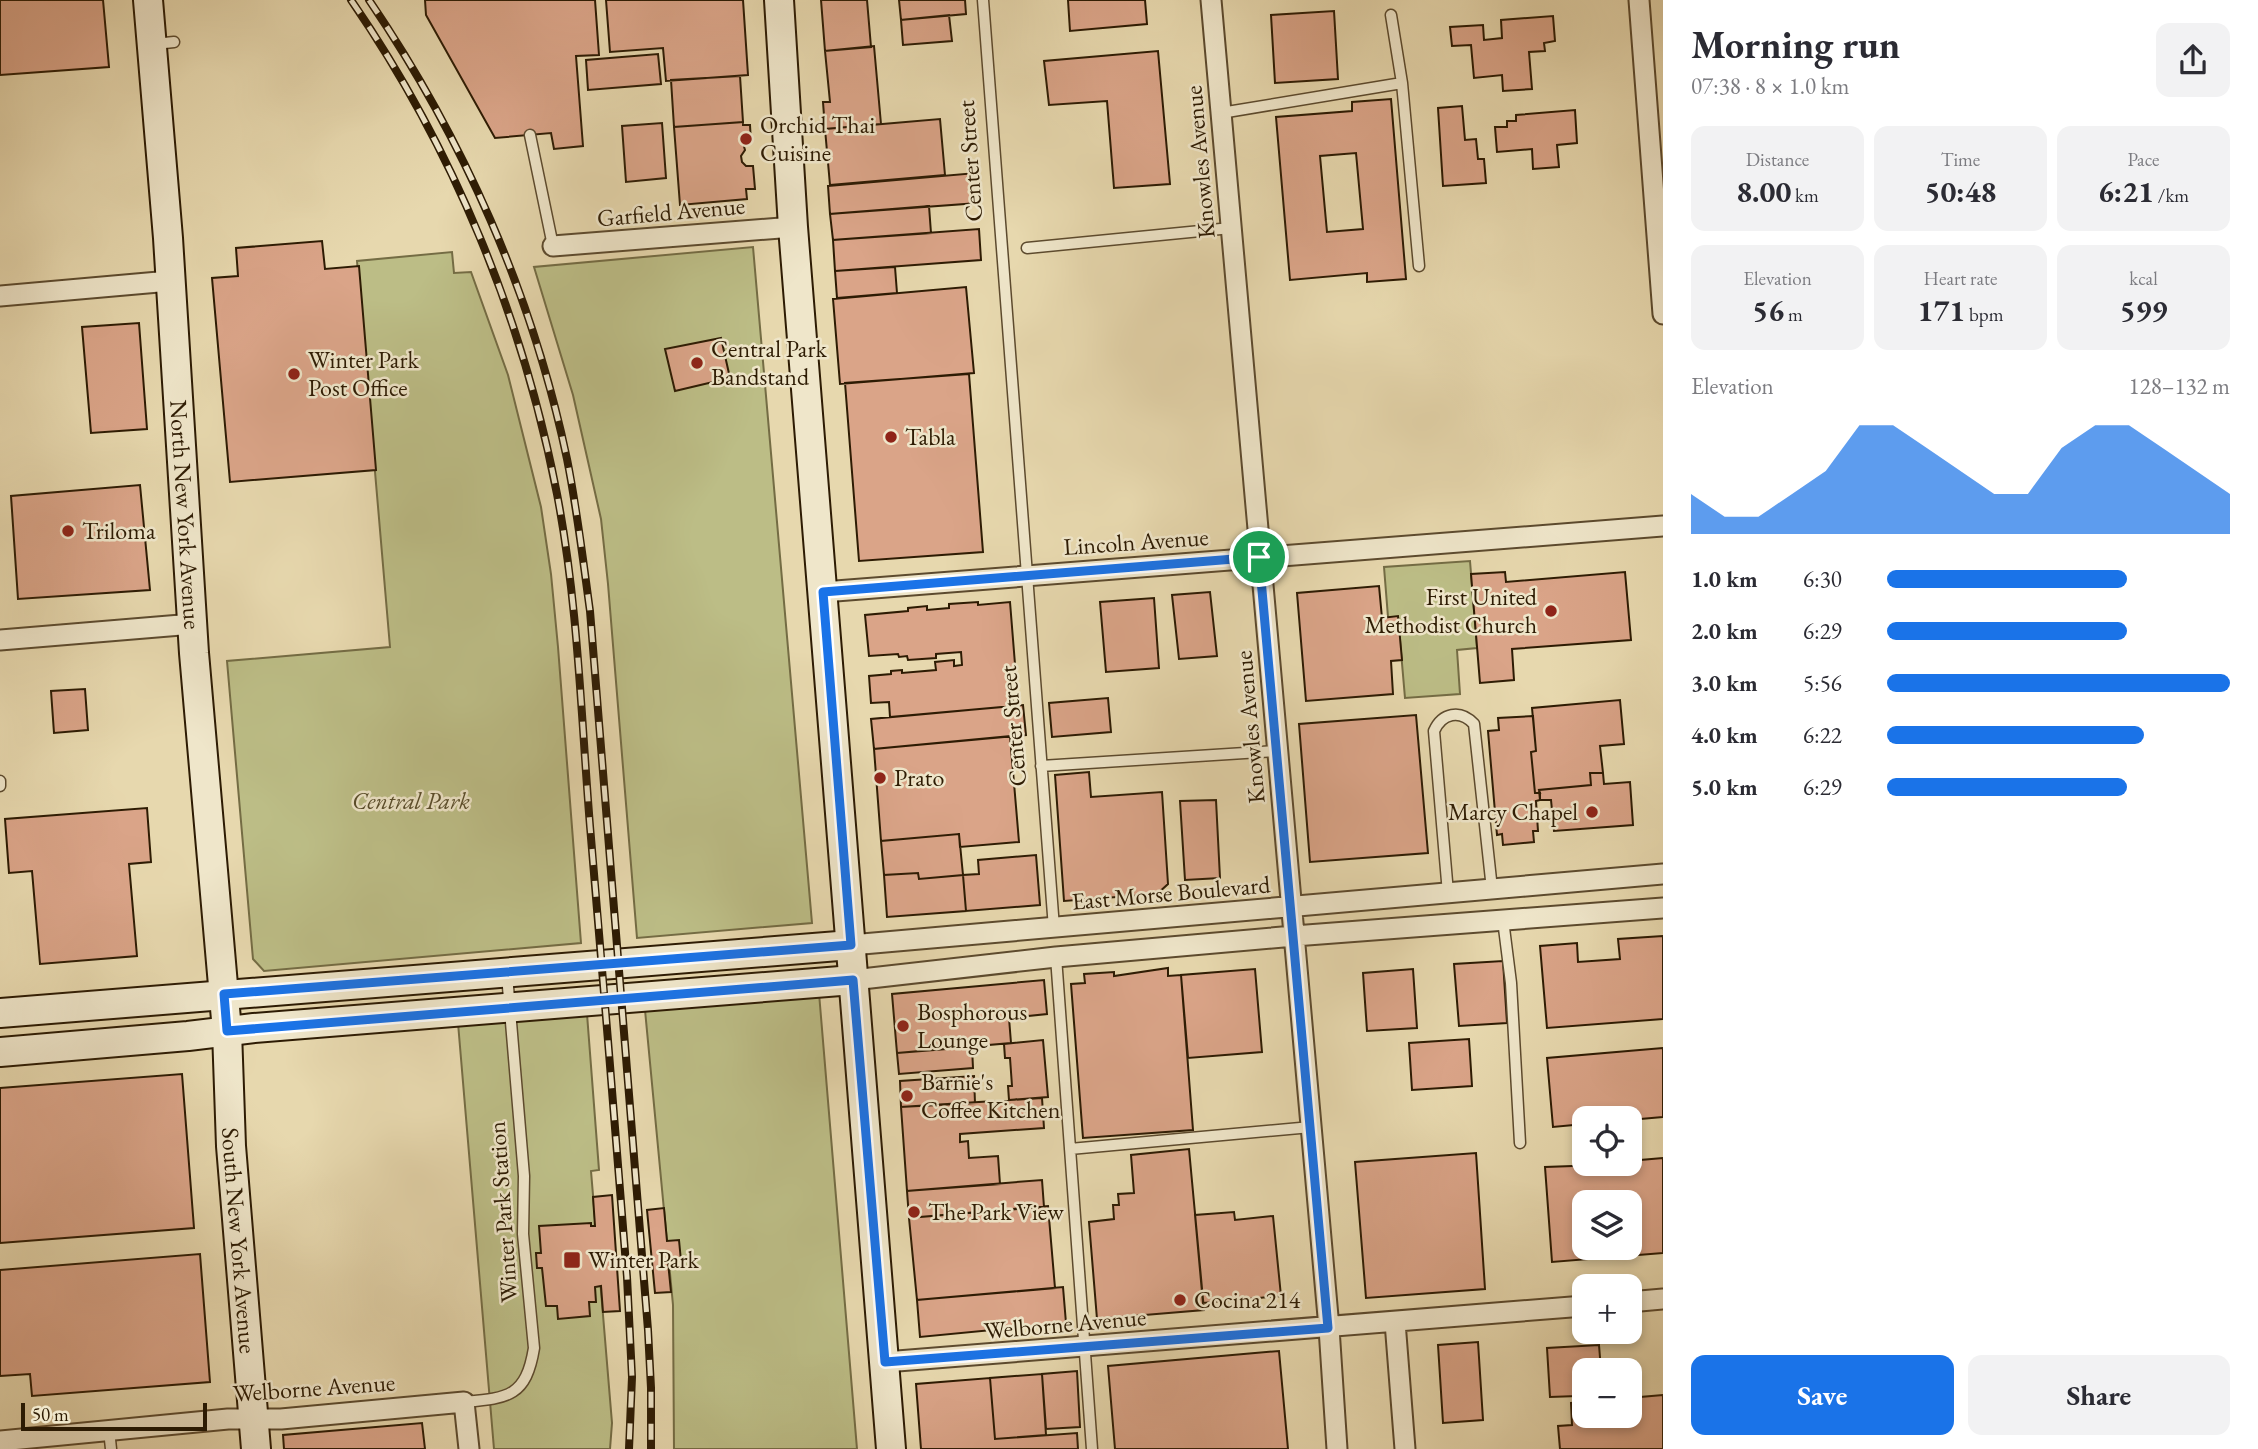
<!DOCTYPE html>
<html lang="en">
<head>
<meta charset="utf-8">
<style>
  body { margin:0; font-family:"EB Garamond",serif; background:#f2f2f3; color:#2b2b33; height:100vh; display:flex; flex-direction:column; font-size:26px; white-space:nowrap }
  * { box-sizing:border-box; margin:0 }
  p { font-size:23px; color:#7c7c81 }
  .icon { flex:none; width:38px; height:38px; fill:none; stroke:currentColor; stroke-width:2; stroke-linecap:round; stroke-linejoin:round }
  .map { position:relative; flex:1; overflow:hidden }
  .side { display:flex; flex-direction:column; background:#fff; width:595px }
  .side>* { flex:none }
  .tools { position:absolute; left:1572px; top:1106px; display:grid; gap:14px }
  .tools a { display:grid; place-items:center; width:70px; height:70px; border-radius:14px; background:#fff; box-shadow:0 4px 10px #0003; font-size:35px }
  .scale { position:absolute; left:21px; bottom:18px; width:186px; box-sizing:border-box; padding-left:7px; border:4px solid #2d1b03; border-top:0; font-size:19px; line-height:24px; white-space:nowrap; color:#2d1b03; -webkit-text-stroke:5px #efe6ca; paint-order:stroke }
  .pin { position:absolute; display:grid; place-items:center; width:60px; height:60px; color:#fff; margin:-30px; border:4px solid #fff; border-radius:50%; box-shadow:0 2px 7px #0007 }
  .round { display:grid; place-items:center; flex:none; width:74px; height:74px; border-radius:14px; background:#f2f2f3 }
  .head { display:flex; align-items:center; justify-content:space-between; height:119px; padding:0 28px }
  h1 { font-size:38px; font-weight:700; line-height:52px }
  .figures { display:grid; grid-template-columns:repeat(3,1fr); gap:10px; height:119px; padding:7px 28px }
  .figures div { display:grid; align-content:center; border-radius:14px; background:#f2f2f3; text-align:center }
  .figures b { font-size:30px; font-weight:700 }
  .figures small { font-size:19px; font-weight:400 }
  .figures p { font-size:19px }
  .chart { height:196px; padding:14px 28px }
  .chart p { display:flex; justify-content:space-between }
  .chart svg { width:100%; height:126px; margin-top:7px; fill:#1a73e8; opacity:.7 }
  .action { display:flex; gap:14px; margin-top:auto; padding:14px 28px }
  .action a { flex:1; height:80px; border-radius:14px; background:#1a73e8; color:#fff; font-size:28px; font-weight:700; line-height:80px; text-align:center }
  .action a+a { background:#f2f2f3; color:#2b2b33 }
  ul { padding:0 28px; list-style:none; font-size:23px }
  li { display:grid; grid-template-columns:112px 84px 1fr; align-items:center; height:52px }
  li i { height:18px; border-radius:9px; background:#1a73e8 }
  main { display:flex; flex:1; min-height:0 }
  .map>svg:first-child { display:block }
</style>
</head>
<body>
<main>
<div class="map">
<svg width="1663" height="1449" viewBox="0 0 1663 1449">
  <rect width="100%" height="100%" fill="#e7d8ae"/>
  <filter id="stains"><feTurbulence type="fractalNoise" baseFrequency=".00286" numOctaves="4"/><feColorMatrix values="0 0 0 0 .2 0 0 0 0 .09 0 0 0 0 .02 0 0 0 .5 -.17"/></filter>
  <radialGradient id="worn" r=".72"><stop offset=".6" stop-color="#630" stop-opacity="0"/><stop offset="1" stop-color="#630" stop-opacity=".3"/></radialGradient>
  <!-- green -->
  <path fill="#bcbd86" stroke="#746c44" stroke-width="2" d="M 753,247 L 812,923 L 637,938 L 608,584 L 601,519 L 573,395 L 534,267 Z
    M 452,252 L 454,273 L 471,272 L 508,375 L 541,507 L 551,574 L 558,647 L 581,943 L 264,971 L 253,959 L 227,661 L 390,647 L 357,261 Z
    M 1470,561 L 1477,648 L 1457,650 L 1460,694 L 1405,698 L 1398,617 L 1388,617 L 1384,567 Z
    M 819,993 L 857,1449 L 674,1449 L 673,1305 L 645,1010 Z
    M 587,1014 L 599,1170 L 591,1171 L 612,1423 L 610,1449 L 494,1449 L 458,1023 Z"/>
  <!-- building -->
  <path fill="#daa488" stroke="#2d1b03" stroke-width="2" fill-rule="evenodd" d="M 0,0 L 103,0 L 109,67 L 0,75 Z
    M 425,0 L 595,0 L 599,55 L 576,56 L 583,146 L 554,149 L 551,133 L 495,138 L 426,15 Z
    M 606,0 L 743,0 L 748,75 L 666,81 L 663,48 L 610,52 Z
    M 821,0 L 867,0 L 871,47 L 825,51 Z
    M 899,0 L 965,0 L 966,14 L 901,20 Z
    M 1068,0 L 1145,0 L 1147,24 L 1070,31 Z
    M 1334,11 L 1338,79 L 1275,83 L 1271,15 Z
    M 949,15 L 952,41 L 903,45 L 901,20 Z
    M 1553,16 L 1555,41 L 1544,43 L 1545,51 L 1529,52 L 1532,89 L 1503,91 L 1502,75 L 1474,78 L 1471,45 L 1452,46 L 1450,27 L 1483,25 L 1484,40 L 1502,38 L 1501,20 Z
    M 874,46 L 881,124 L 825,129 L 823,102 L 830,102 L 825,51 Z
    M 1158,51 L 1170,184 L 1114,188 L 1107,101 L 1049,105 L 1044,61 Z
    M 658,54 L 661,84 L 588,90 L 586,60 Z
    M 740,76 L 743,122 L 674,127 L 671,80 Z
    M 1391,99 L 1406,279 L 1367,282 L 1367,273 L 1290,280 L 1276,117 L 1352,111 L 1352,102 ZM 1356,153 L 1363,229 L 1327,232 L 1320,156 Z
    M 1462,106 L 1465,140 L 1476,139 L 1478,159 L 1484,159 L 1486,183 L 1443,186 L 1438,108 Z
    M 1575,110 L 1577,143 L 1557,145 L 1559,167 L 1533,169 L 1532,149 L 1497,152 L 1495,127 L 1507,127 L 1507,121 L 1516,121 L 1516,115 Z
    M 940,119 L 945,175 L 830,185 L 825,129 Z
    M 743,122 L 743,125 L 750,125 L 751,143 L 743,143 L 745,150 L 741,156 L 742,162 L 746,166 L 753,166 L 755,189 L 746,189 L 747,199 L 680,205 L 674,127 Z
    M 662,123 L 666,178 L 626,182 L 622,126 Z
    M 976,173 L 978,203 L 830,214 L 828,186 Z
    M 929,206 L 931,233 L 833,240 L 830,214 Z
    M 979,229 L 981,260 L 835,271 L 833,240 Z
    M 322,241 L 325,269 L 359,266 L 376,470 L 230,482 L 212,278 L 238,276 L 236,248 Z
    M 895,267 L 897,293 L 837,298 L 835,271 Z
    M 966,287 L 974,373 L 840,384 L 833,299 Z
    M 139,323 L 147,429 L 91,433 L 82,327 Z
    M 721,338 L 730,378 L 675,391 L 665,349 Z
    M 969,374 L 983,552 L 859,561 L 845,383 Z
    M 140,485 L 150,590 L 18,599 L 11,496 Z
    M 1505,572 L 1506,582 L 1625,572 L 1631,640 L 1512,649 L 1514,680 L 1480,683 L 1471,574 Z
    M 1379,586 L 1382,618 L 1398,616 L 1402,660 L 1391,661 L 1393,694 L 1306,701 L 1297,593 Z
    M 1210,592 L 1217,656 L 1179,659 L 1172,595 Z
    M 1154,598 L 1159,668 L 1106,672 L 1100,602 Z
    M 978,602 L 978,605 L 1010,602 L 1017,689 L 1012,690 L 1013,706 L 890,717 L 889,702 L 871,703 L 869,676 L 891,674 L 891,671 L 902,670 L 902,673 L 936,670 L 935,662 L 954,660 L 954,666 L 962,665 L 961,652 L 936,654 L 936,658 L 908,660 L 907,656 L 899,657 L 898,654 L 869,656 L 865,615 L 908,611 L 908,608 L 927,606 L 927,610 L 949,608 L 949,604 Z
    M 85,689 L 88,730 L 54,733 L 51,691 Z
    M 1108,698 L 1111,732 L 1052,737 L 1049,703 Z
    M 1620,700 L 1624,744 L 1600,746 L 1603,773 L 1590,773 L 1591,785 L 1539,790 L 1540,793 L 1535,793 L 1531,752 L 1536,751 L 1532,708 Z
    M 1023,705 L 1026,735 L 874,749 L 871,719 Z
    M 1416,715 L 1428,853 L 1310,862 L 1299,724 Z
    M 1533,716 L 1536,751 L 1531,752 L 1535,793 L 1540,793 L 1540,800 L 1536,801 L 1538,831 L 1533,831 L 1534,842 L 1503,845 L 1502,834 L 1497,835 L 1488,731 L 1499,730 L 1498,718 Z
    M 1010,736 L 1019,842 L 960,847 L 959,834 L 881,841 L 874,749 Z
    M 1089,772 L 1091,797 L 1162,792 L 1168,884 L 1157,894 L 1064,901 L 1055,775 Z
    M 1590,773 L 1603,773 L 1604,784 L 1630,782 L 1633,825 L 1554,831 L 1551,800 L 1540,800 L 1539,790 L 1591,785 Z
    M 1216,800 L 1220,878 L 1185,880 L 1180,801 Z
    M 147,808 L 151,862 L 129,864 L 137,956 L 40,964 L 32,871 L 9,873 L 5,819 Z
    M 959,834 L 963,875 L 919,879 L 918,873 L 884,875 L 881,841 Z
    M 1036,855 L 1040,905 L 966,911 L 963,875 L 979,874 L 978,860 Z
    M 918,873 L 919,879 L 963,875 L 966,911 L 887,917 L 884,875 Z
    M 1663,936 L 1663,1019 L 1547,1028 L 1540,946 L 1577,943 L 1578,962 L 1620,959 L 1618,939 Z
    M 1503,961 L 1507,1023 L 1459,1026 L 1454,964 Z
    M 1168,968 L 1168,976 L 1181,975 L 1193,1130 L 1083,1138 L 1071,984 L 1085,983 L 1084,974 L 1114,972 L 1114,976 Z
    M 1255,969 L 1262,1052 L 1188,1058 L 1181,975 Z
    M 1413,969 L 1417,1028 L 1367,1031 L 1363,973 Z
    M 1044,980 L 1047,1014 L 1009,1018 L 1011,1043 L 897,1053 L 892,994 Z
    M 1469,1039 L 1472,1086 L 1412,1090 L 1409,1043 Z
    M 1043,1040 L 1048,1097 L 1009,1100 L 1008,1086 L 1012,1086 L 1010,1058 L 1005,1058 L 1004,1044 Z
    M 972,1047 L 973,1068 L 899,1074 L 897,1053 Z
    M 1663,1048 L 1663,1117 L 1629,1120 L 1584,1118 L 1584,1124 L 1553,1127 L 1547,1058 Z
    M 182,1074 L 194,1228 L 0,1243 L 0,1088 Z
    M 974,1076 L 975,1103 L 901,1107 L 900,1081 Z
    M 1042,1098 L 1044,1128 L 960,1134 L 960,1142 L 968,1141 L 969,1158 L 998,1156 L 1000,1184 L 907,1191 L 901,1107 Z
    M 1189,1149 L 1204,1310 L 1097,1319 L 1089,1222 L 1114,1219 L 1113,1205 L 1119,1205 L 1118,1194 L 1134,1193 L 1131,1155 Z
    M 1476,1153 L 1485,1289 L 1366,1298 L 1355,1162 Z
    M 1663,1158 L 1663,1253 L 1552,1262 L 1545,1167 L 1629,1164 L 1629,1161 ZM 1584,1202 L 1629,1202 L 1629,1248 L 1584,1248 Z
    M 1042,1180 L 1044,1207 L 909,1218 L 907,1191 Z
    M 612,1195 L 620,1311 L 603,1312 L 601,1286 L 595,1287 L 596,1302 L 589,1302 L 590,1316 L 558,1319 L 557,1306 L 546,1306 L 542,1268 L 537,1268 L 536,1253 L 541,1253 L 539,1226 L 591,1223 L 591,1226 L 595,1226 L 593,1197 Z
    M 1048,1206 L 1055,1288 L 917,1300 L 909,1218 Z
    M 664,1208 L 667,1241 L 679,1240 L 681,1261 L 668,1262 L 671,1292 L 655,1293 L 647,1210 Z
    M 1234,1212 L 1235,1220 L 1273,1216 L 1281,1296 L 1203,1303 L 1195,1215 Z
    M 200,1254 L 210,1382 L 32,1396 L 30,1374 L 0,1376 L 0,1270 Z
    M 1063,1287 L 1066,1323 L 920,1337 L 917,1300 Z
    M 1478,1342 L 1483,1420 L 1443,1423 L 1438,1345 Z
    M 1599,1345 L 1601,1370 L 1584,1370 L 1584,1384 L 1577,1384 L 1577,1396 L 1550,1397 L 1547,1348 Z
    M 1279,1351 L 1288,1449 L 1115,1449 L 1108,1366 Z
    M 1077,1371 L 1080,1427 L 1046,1429 L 1042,1374 Z
    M 1042,1374 L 1046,1435 L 995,1439 L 990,1378 Z
    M 990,1378 L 995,1439 L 1077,1433 L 1078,1449 L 921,1449 L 916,1384 Z
    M 1663,1395 L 1663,1449 L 1560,1449 L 1558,1426 L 1572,1425 L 1571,1403 L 1584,1402 L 1584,1416 L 1629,1416 L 1629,1398 Z
    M 422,1423 L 425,1449 L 284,1449 L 283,1435 Z"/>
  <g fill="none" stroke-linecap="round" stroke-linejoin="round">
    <!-- lane casing -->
    <g stroke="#5c4a2e" stroke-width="13">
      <path id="lane" d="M 983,0 L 1054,928
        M 1391,15 L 1402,83
        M 155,44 L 174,42
        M 1221,113 L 1402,83 L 1419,266
        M 530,135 L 553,246
        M 1027,248 L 1231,228
        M 1041,766 L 1277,751
        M 0,781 L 0,786
        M 1448,893 L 1434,731 C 1442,713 1460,709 1474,724 L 1492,889
        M 1503,920 L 1511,983 L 1520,1143
        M 1056,957 L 1092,1449
        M 1070,1149 L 1311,1127
        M 464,1402 C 508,1398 526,1397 534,1348 L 523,1234 L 524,1176 L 507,975
        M 109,1430 L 111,1449"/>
    </g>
    <!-- street casing -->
    <g stroke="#5c4a2e" stroke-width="23">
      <path id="street" d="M 1211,0 L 1329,1328 L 1337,1449
        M 1639,0 L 1663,314
        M 553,246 L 793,227
        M 0,296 L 170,281
        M 823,592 L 1663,526
        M 0,640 L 193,624
        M 851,945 L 1663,874
        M 853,980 L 1056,957 L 1294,936 L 1663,908
        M 1629,1302 L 1663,1299
        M 1395,1322 L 1405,1449
        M 885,1362 L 1584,1306
        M 0,1441 L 228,1419 L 281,1419 L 464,1402 L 469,1449"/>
    </g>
    <!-- secondary casing -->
    <g stroke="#2d1b03" stroke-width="32">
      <g id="secondary">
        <path id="s1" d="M 148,0 L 168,238 L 194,653 L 227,1031 L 231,1146 L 256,1449"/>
        <path d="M 779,0 L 793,227 L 891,1449"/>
        <path d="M 0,1013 L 851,945"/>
        <path d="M 0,1052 L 188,1036 L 254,1028 L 853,980"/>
      </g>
    </g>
    <!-- lane -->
    <use href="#lane" stroke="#efe6ca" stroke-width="10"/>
    <!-- street -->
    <use href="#street" stroke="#efe6ca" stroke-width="19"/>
    <!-- secondary -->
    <use href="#secondary" stroke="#efe6ca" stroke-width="28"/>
    <!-- rail casing -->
    <g stroke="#2d1b03" stroke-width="8">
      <path id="rail" d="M 351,0 C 453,148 523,318 557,494 C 578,603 581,716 590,826 C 603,976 615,1127 627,1277 L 632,1377 L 629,1449
        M 369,0 C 463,138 533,296 567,459 C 577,509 583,560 590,611 L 648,1330 L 651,1388 L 651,1449"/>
    </g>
    <!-- rail -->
    <use href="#rail" stroke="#efe6ca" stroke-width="5" stroke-dasharray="16" stroke-linecap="butt"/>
  </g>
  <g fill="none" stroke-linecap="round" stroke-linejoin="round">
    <!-- route casing -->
    <g stroke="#fff" stroke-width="14">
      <path id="route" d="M 1259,557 L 1328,1328 L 885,1362 L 853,980 L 227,1031 L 224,994 L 851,945 L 823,592 Z"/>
    </g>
    <!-- route -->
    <use href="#route" stroke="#1a73e8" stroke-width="9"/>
  </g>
  <!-- markers -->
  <g fill="#8f2418" stroke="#efe6ca" stroke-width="2.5">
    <circle cx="746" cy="139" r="7"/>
    <circle cx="697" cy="363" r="7"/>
    <circle cx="294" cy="374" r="7"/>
    <circle cx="891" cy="437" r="7"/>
    <circle cx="68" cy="531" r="7"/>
    <circle cx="1551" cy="611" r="7"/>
    <circle cx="880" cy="778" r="7"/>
    <circle cx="1592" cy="812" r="7"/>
    <circle cx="903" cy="1026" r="7"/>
    <circle cx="907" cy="1096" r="7"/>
    <circle cx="914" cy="1212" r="7"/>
    <rect x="563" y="1251" width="18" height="18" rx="3.5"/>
    <circle cx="1180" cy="1300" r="7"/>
  </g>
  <g text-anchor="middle" stroke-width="5" stroke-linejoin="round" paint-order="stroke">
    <!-- poi labels -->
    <g font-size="24" fill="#2d1b03" stroke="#efe6ca" text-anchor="start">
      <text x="760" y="133">Orchid Thai<tspan x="760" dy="28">Cuisine</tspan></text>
      <text x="711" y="357">Central Park<tspan x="711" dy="28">Bandstand</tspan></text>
      <text x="308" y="368">Winter Park<tspan x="308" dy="28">Post Office</tspan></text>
      <text x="905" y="445">Tabla</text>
      <text x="82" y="539">Triloma</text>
      <text x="1537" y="605" text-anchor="end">First United<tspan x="1537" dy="28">Methodist Church</tspan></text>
      <text x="894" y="786">Prato</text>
      <text x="1578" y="820" text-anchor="end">Marcy Chapel</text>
      <text x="917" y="1020">Bosphorous<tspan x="917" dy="28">Lounge</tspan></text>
      <text x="921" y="1090">Barnie's<tspan x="921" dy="28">Coffee Kitchen</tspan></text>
      <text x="928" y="1220">The Park View</text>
      <text x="588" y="1268">Winter Park</text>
      <text x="1194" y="1308">Cocina 214</text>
    </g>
    <!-- street labels -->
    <g font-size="24" fill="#2d1b03" stroke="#efe6ca">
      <text transform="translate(970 161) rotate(-94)" y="8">Center Street</text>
      <text transform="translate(1200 162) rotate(-95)" y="8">Knowles Avenue</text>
      <text transform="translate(671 212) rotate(-5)" y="8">Garfield Avenue</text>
      <text dy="8" stroke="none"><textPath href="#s1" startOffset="516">North New York Avenue</textPath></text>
      <text transform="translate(1136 542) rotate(-4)" y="8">Lincoln Avenue</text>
      <text transform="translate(1013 726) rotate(-95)" y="8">Center Street</text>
      <text transform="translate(1250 727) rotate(-95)" y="8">Knowles Avenue</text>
      <text transform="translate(1171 893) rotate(-5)" y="8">East Morse Boulevard</text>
      <text transform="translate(503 1212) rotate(-94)" y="8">Winter Park Station</text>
      <text dy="8" stroke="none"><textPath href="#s1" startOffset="1244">South New York Avenue</textPath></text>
      <text transform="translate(1065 1324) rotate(-5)" y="8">Welborne Avenue</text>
      <text transform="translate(314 1388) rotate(-4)" y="8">Welborne Avenue</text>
    </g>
    <!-- park labels -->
    <g font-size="24" font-style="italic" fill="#584c2a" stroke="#efe6ca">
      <text x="411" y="809">Central Park</text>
    </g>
  </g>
  <rect width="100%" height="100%" filter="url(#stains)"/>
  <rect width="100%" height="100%" fill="url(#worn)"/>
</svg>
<div class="tools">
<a><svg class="icon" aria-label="locate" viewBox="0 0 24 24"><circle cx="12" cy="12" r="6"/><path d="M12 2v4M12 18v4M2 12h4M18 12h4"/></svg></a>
<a><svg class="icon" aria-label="layers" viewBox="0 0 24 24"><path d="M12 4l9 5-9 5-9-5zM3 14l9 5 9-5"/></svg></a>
<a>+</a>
<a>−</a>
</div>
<div class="scale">50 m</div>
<div class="pin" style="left:1259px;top:557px;background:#1e9e55"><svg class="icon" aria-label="arrive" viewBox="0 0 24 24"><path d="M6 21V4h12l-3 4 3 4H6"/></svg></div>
</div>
<section class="side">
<div class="head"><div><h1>Morning run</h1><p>07:38 · 8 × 1.0 km</p></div><a class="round"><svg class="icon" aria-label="share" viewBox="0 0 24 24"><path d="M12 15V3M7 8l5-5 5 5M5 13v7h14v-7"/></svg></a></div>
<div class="figures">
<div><p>Distance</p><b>8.00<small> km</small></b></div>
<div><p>Time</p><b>50:48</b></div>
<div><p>Pace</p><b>6:21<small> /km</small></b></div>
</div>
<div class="figures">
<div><p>Elevation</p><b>56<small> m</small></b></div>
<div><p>Heart rate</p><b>171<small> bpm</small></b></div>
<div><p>kcal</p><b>599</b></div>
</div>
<div class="chart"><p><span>Elevation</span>128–132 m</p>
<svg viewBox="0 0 160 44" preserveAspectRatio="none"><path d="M0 44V30L10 38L20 38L30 30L40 22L50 6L60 6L70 14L80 22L90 30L100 30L110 14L120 6L130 6L140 14L150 22L160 30V44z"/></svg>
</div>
<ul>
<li><b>1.0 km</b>6:30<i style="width:70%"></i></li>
<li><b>2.0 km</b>6:29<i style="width:70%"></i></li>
<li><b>3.0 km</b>5:56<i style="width:100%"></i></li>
<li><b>4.0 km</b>6:22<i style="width:75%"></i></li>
<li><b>5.0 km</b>6:29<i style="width:70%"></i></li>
</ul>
<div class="action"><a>Save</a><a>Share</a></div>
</section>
</main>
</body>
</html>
